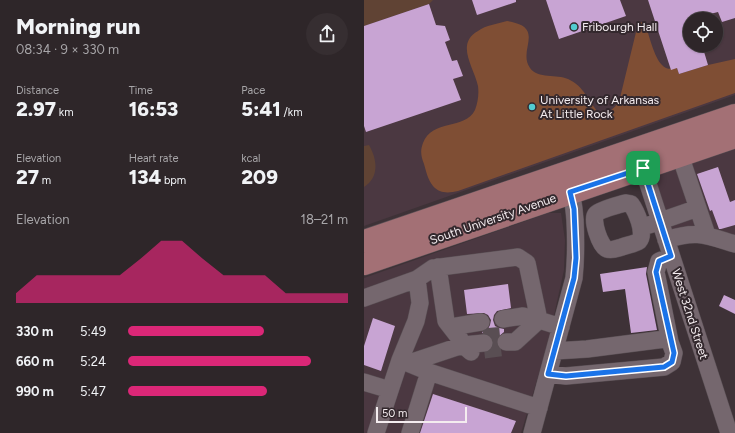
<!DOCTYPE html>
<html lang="en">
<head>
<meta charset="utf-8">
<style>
  body { margin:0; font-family:Figtree,sans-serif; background:#362e31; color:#f1f3f6; height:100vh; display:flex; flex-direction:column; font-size:15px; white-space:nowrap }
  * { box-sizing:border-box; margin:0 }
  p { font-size:13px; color:#a7a5a8 }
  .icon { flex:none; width:22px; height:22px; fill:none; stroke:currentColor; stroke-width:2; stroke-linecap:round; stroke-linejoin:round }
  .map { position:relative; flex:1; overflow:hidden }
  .sheet { display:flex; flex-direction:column; background:#2e2629; width:364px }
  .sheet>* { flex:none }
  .tools { position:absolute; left:319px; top:12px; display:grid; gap:8px }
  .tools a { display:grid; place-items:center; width:40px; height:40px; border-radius:50%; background:#2e2629; box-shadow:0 1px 3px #0004,0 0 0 1px #494346; font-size:20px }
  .scale { position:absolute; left:12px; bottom:10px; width:91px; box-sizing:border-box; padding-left:4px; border:2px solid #f4ecef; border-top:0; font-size:11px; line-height:14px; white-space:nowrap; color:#f4ecef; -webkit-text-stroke:3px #33282d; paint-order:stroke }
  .pin { position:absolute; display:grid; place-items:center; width:34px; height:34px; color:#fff; margin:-17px; border-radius:8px; box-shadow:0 2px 6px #0006 }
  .round { display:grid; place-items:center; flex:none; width:42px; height:42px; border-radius:21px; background:#362e31 }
  .head { display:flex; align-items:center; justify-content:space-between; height:68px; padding:0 16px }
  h1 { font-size:22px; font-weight:800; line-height:30px }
  .metrics { display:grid; grid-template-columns:repeat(3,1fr); gap:6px; height:68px; padding:4px 16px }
  .metrics div { display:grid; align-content:center }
  .metrics b { font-size:20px; font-weight:800 }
  .metrics small { font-size:11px; font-weight:400 }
  .metrics p { font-size:11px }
  .chart { height:112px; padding:8px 16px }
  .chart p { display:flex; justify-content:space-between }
  .chart svg { width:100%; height:72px; margin-top:4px; fill:#db2777; opacity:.7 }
  ul { padding:0 16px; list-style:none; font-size:13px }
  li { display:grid; grid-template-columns:64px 48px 1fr; align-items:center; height:30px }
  li i { height:10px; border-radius:5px; background:#db2777 }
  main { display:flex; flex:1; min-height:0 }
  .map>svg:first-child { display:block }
</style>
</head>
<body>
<main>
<section class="sheet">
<div class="head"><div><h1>Morning run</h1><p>08:34 · 9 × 330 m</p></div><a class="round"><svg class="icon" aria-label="share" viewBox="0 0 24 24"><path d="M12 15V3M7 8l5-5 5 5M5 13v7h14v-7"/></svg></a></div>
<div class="metrics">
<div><p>Distance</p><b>2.97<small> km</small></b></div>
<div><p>Time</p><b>16:53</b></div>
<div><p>Pace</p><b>5:41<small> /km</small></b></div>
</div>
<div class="metrics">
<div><p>Elevation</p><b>27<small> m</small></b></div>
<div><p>Heart rate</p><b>134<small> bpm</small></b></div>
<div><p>kcal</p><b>209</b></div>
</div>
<div class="chart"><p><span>Elevation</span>18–21 m</p>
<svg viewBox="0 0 160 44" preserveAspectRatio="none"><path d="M0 44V38L10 27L20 27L30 27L40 27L50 27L60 17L70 6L80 6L90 17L100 27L110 27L120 27L130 38L140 38L150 38L160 38V44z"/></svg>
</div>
<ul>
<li><b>330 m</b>5:49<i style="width:62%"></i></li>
<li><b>660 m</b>5:24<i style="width:83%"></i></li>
<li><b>990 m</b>5:47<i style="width:63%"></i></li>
</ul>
</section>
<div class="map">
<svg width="371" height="433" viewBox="0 0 371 433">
  <rect width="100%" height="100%" fill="#3e3237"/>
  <!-- built -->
  <path fill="#4b3841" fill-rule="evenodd" d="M 0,0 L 371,0 L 371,95 L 0,226 ZM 326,19 L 352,19 L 352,45 L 326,45 Z
    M 371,136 L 371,245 L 302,240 L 279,168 Z
    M 184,213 L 197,213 L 201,240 L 200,270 L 183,347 L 157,433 L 0,433 L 0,278 Z"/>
  <!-- green -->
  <path fill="#604334" d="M 0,0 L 69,0 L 65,4 L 0,26 Z
    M 5,145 C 13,159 16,177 0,187 L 0,146 Z"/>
  <!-- forest -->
  <path fill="#7f4e34" d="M 143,21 C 183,27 153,50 166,68 C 174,79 193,74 204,79 C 220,86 224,101 235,113 C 245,114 249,109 255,102 L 274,24 L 277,22 L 281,23 C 285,35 290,57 298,65 C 302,70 308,69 313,68 L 315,74 L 344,65 L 371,59 L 371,93 L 94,191 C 85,193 76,194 69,186 C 64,180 62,171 60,164 C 57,156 56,151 59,143 C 68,119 101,130 111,110 C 114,102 115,94 114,86 C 110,67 91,44 114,31 C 122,25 133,24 143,21 Z"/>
  <!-- building -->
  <path fill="#c8a4d3" d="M 108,0 L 152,0 L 152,2 L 113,15 Z
    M 182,0 L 256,0 L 262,16 L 195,39 Z
    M 284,0 L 371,0 L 371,18 L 358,22 L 354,12 L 326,19 L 326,45 L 338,45 L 344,65 L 315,74 L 313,68 L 307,70 Z
    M 65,4 L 72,25 L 81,26 L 86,40 L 81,42 L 88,61 L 93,60 L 99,76 L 89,79 L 97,100 L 2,132 L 0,126 L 0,26 Z
    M 354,167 L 366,202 L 371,200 L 371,225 L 357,229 L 355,229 L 348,210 L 346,211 L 333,174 Z
    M 283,267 L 282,274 L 293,330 L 267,333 L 261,289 L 239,292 L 236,274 Z
    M 144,284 L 147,308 L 133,311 L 130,315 L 129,320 L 131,326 L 135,328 L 140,329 L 140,332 L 134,337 L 132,342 L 133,347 L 137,350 L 123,352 L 129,347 L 130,342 L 128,337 L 124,334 L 118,333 L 118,332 L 124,329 L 126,325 L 127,320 L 124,315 L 120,313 L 103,314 L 100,290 Z
    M 360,295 L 371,300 L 371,314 L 355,306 Z
    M 9,318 L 31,326 L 17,371 L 0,365 L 0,346 Z
    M 69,394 L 152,421 L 147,433 L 56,433 Z"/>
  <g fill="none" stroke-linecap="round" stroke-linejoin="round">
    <!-- minor-tunnel -->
    <path stroke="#594e53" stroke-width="17" stroke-dasharray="17 8" stroke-linecap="butt" d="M 119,337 L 141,335
      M 120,350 L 143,347"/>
    <!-- minor casing -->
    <g stroke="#5a5055" stroke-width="18">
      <path id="minor" d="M 316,155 L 343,235
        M 275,156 L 365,433
        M 261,203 L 267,204 C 272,211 282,233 275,241 C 271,244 263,245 258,247 C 254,248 248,251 243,249 C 236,247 227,219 232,214 C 237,209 255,205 261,203 Z
        M 285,225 L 334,208
        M 302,240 C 333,230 341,235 371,244
        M 74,267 L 82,321 L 96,339 L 99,345 L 120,343
        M 53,279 L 69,268 L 154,257 L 163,263 L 175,320 L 197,327
        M 0,298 L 53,279 L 56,303 L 52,321 L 36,360
        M 139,319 L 159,316 L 175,320
        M 87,327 L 117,322
        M 142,342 L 151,342 L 175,320
        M 306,342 L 292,272 L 295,261 L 307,256
        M 45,363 L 99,345 L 107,352
        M 184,374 L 202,376 L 300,367 L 308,362 L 310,353 L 306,342 L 301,339 L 223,349 L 191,351
        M 0,382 L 26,390
        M 12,433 L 36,360 L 65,372 L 175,408
        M 46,433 L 65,372
        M 168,433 L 210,278 C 212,258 212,240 211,220 C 210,211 210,201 206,192"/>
    </g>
    <!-- major casing -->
    <g stroke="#5a5055" stroke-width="23">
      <path id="major" d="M 0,241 L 371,115
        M 0,264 L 371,137"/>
    </g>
    <!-- minor -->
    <use href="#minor" stroke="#75676e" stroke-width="17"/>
    <!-- major -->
    <use href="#major" stroke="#a37075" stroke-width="22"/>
  </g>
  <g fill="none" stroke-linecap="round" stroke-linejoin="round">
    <!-- route casing -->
    <g stroke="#fff" stroke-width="8">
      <path id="route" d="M 279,168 L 307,256 L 295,261 L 292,272 L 310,353 L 308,362 L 300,367 L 202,376 L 184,374 L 210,278 L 212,258 L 210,209 L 206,192 Z"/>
    </g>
    <!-- route -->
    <use href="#route" stroke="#1a73e8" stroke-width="5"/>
  </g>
  <!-- markers -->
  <g fill="#52ccd1" stroke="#33282d" stroke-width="1.5">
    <circle cx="210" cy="27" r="4"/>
    <circle cx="168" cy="107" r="4"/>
  </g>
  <g text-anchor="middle" stroke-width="4" stroke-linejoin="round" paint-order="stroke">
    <!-- poi labels -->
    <g font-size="12" fill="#f4ecef" stroke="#33282d" text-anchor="start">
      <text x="218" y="31">Fribourgh Hall</text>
      <text x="176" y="104">University of Arkansas<tspan x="176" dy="14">At Little Rock</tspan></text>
    </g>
    <!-- street labels -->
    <g font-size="12" fill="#f4ecef" stroke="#33282d">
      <text transform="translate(129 219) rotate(-19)" y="4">South University Avenue</text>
      <text transform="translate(326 314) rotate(72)" y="4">West 32nd Street</text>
    </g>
  </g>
</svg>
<div class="tools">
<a><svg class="icon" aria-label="locate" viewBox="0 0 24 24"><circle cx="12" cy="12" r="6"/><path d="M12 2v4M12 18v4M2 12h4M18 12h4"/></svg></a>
</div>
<div class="scale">50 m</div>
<div class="pin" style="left:279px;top:168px;background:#1e9e55"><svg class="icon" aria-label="arrive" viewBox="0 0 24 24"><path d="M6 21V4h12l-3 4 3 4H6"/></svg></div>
</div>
</main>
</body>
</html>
